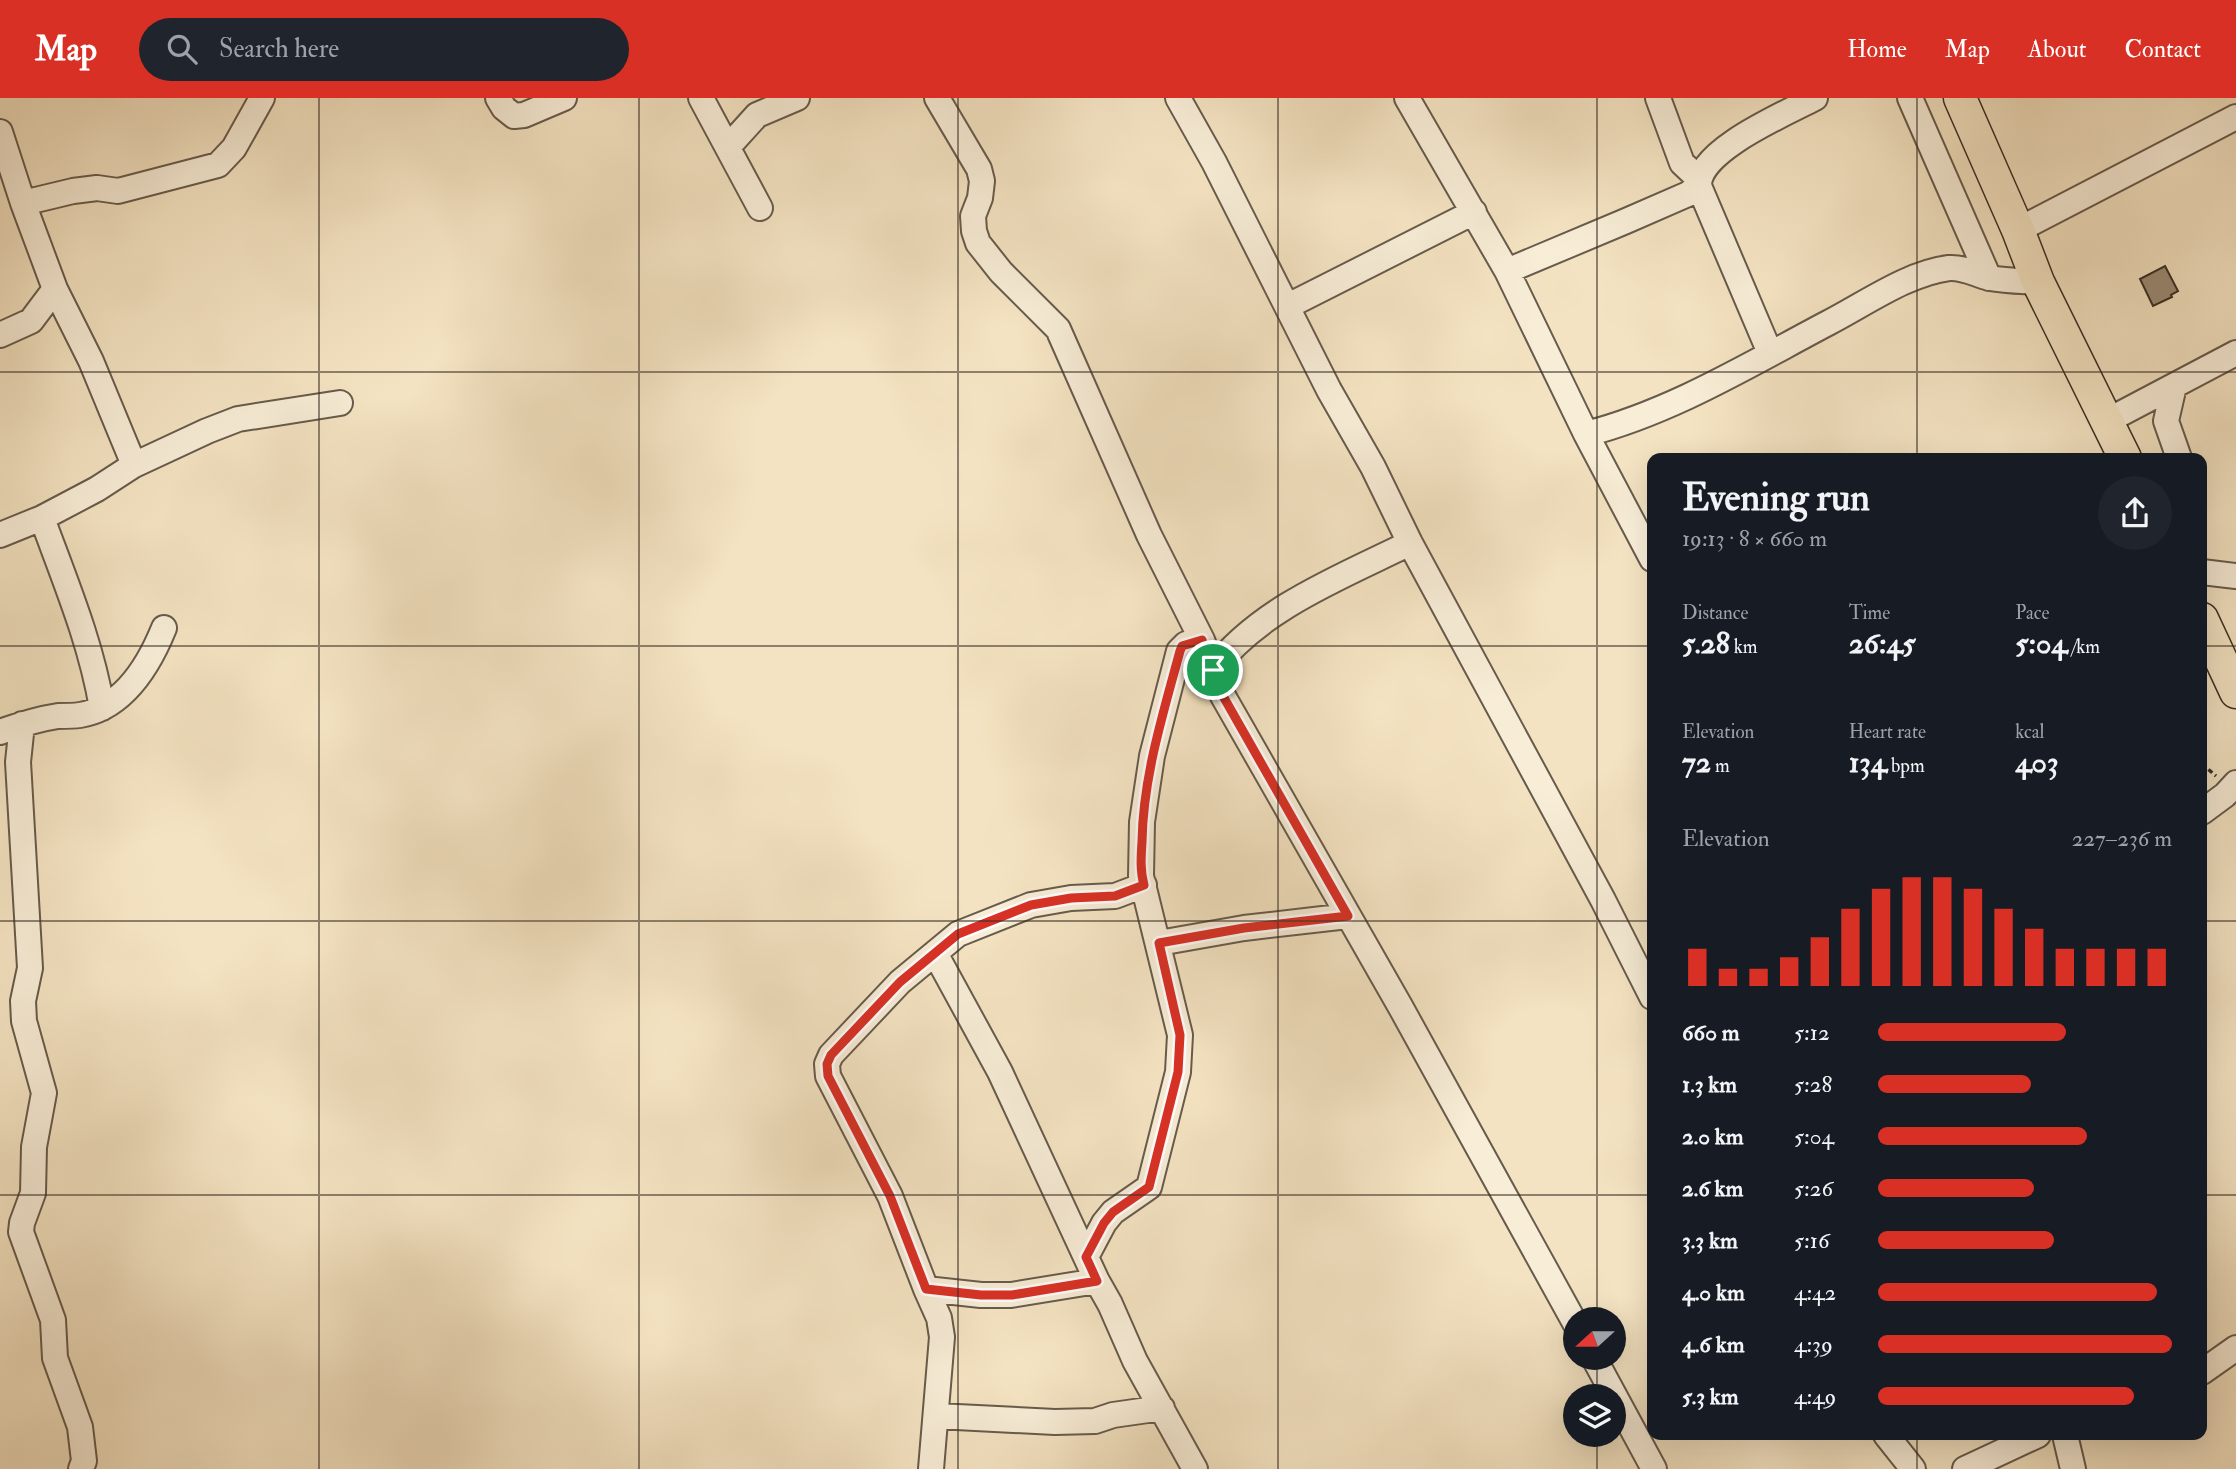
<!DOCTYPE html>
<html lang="en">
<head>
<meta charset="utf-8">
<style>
  body { margin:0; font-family:"IM FELL Double Pica",serif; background:#20242c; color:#f1f3f6; height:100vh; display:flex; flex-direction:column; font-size:26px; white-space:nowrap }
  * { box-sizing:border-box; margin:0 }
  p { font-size:23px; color:#9ea1a6 }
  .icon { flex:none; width:38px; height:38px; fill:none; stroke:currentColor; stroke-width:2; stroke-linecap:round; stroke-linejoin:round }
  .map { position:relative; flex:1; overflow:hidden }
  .drawer { position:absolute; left:1647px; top:355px; width:560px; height:987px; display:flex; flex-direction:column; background:#171b24; border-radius:14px; box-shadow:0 7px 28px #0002 }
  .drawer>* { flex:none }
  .needle { width:46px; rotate:249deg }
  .buttons { position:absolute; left:1563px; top:1209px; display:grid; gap:14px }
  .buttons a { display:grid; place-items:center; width:63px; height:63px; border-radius:50%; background:#171b24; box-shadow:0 7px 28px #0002; font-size:35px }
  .pin { position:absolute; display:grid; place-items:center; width:60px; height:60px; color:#fff; margin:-30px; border:4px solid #fff; border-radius:50%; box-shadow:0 2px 7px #0007 }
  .round { display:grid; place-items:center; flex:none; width:74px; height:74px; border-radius:37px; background:#20242c }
  .summary { display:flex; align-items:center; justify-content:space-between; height:119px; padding:0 35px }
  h1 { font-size:38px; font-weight:800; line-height:52px }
  .figures { display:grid; grid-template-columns:repeat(3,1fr); gap:10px; height:119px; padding:7px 35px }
  .figures div { display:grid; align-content:center }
  .figures b { font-size:30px; font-weight:800 }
  .figures small { font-size:19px; font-weight:400 }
  .figures p { font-size:19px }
  .chart { height:196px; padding:14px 35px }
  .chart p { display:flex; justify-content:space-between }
  .chart svg { width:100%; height:126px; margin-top:7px; stroke:#d93025; stroke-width:6 }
  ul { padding:0 35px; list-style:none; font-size:23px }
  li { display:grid; grid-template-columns:112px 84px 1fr; align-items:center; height:52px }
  li i { height:18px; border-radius:9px; background:#d93025 }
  header { display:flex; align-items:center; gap:42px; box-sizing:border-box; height:98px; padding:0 35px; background:#d93025; color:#fff }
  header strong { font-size:33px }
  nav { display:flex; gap:38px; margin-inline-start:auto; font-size:24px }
  .search { width:490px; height:63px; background:#20242c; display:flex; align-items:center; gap:18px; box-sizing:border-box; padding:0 24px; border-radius:38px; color:#9ea1a6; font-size:26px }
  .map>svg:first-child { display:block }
</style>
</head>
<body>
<header>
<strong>Map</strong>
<div class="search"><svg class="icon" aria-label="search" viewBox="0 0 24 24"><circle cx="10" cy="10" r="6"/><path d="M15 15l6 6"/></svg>Search here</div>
<nav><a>Home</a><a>Map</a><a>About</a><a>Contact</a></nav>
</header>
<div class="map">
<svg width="2236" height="1371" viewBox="0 0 2236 1371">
  <rect width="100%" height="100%" fill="#f4e3c2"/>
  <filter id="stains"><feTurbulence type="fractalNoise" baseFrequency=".00286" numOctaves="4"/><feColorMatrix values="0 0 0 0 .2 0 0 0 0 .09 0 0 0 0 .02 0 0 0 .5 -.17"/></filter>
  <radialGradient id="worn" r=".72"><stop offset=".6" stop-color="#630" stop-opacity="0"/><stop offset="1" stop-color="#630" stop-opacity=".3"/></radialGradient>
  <!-- building -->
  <path fill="#9a8c76" stroke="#382e24" stroke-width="2" d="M 2165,168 L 2178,193 L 2171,197 L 2172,199 L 2153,208 L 2140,181 Z"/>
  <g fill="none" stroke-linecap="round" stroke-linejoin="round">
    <!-- minor casing -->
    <g stroke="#675b4c" stroke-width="28">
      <path id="minor" d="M 498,0 L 504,10 L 514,18 L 524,17 L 564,0
        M 701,0 L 760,110
        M 937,0 L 979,71 L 982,83 L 980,100 L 973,118 L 974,133 L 978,145 L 1001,174 L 1058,231 L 1149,437 L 1202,542 L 1223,598 L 1400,908 L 1575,1225
        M 1178,0 L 1214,64 L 1329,292 L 1373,369 L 1410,445 L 1603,802 L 1652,899
        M 1407,0 L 1507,173 L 1586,336 L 1652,461
        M 1658,0 L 1682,65 L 1699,81
        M 1910,0 L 1989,180
        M 0,34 L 23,105 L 55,191 L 91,263 L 134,367
        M 728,49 L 757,17 L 797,0
        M 23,105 L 73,93 L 97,90 L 118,93 L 218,67 L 234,50 L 262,0
        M 2018,132 L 2236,19
        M 1507,173 L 1626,123 L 1688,96 L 1699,88
        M 1288,208 L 1474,114
        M 0,237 L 31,223 L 55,191
        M 1770,255 L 1699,88 C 1698,52 1787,15 1815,0
        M 2174,288 L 2166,323 L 2179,360
        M 2107,323 L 2236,255
        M 1586,336 C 1672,314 1750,266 1828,225 C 1865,206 1908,175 1949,170 C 1965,169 1976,177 1990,180 C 2006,183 2023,183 2038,184
        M 42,420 C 65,483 91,544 102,610
        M 0,437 L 42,420 L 97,391 L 134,367 L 207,333 L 238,321 L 340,305
        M 2202,474 L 2236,478
        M 1213,572 C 1260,510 1341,479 1410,445
        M 22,626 L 18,664 L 30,870 L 23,903 L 24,923 L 44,995 L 34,1049 L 33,1095 L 22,1125 L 21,1134 L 53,1222 L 55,1260 L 80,1329 L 84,1363 L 81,1371
        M 0,634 C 19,627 38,621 58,618 C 66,618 73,618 80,617 C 123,610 149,567 164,530
        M 2202,714 L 2225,697 L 2236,685
        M 1159,845 L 1244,830 L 1348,818
        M 935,855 L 1000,974 L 1097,1183 L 1110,1206 L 1135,1263 L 1195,1371
        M 1086,1159 L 1104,1125 L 1113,1114 L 1149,1089 L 1178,974 L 1180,937 L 1141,778 L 1142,724 L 1152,658 L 1179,553 L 1186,546 L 1202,542
        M 926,1191 L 981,1197 L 1011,1197 L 1097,1183
        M 1594,1260 L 1654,1371
        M 2202,1274 L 2236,1250
        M 937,1318 L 1055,1324 L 1095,1323 L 1113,1317 L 1162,1310
        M 1886,1337 L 1913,1371
        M 2065,1337 L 2073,1371
        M 931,1371 L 942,1239 L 939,1220 L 926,1191 L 890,1098 L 828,978 L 827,966 L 831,957 L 900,884 L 958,836 L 1031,807 L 1071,800 L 1115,798 L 1144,787
        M 1965,1371 L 2038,1337"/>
    </g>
    <!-- major casing -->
    <g stroke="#382e24" stroke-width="35">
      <path id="major" d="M 1960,0 L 2018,132 L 2038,184 L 2125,360
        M 2202,521 L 2236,594"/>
    </g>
    <!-- path -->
    <path stroke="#382e24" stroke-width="3.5" stroke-dasharray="5 3.5" stroke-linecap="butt" d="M 2202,666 L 2216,678"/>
    <!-- minor -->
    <use href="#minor" stroke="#f8edd7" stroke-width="24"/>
    <!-- major -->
    <use href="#major" stroke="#f4e3c2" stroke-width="32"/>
  </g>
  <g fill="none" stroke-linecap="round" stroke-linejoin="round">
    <!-- route casing -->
    <g stroke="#fff" stroke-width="14">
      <path id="route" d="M 1202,542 L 1223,598 L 1348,818 L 1244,830 L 1159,845 L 1180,937 L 1178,974 L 1149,1089 L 1113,1114 L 1104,1125 L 1086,1159 L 1097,1183 L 1012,1197 L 981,1197 L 926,1191 L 890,1098 L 828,978 L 827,966 L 831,957 L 900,884 L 958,836 L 1031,807 L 1071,800 L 1115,798 L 1144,787 C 1140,773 1141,759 1142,744 C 1143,679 1163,616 1180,553 L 1182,548 Z"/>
    </g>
    <!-- route -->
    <use href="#route" stroke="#d93025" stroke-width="9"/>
  </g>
  <!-- grid -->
  <path fill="none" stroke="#382e24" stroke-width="2" stroke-opacity="0.55" d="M 319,0 L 319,1371M 639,0 L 639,1371M 958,0 L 958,1371M 1278,0 L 1278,1371M 1597,0 L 1597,1222M 1917,0 L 1917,360M 0,274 L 2236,274M 0,548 L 1652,548M 2202,548 L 2236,548M 0,823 L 1652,823M 2202,823 L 2236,823M 0,1097 L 1652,1097M 2202,1097 L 2236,1097M 1597,1260 L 1597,1298M 1597,1337 L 1597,1371M 1917,1337 L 1917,1371"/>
  <rect width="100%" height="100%" filter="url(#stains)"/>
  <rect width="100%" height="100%" fill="url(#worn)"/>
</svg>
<div class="buttons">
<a><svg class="needle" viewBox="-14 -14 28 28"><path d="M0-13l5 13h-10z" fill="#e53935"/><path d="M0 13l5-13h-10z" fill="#9ea1a6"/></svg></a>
<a><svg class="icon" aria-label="layers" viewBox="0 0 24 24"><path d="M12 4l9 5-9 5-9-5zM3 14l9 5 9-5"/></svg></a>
</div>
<div class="pin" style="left:1213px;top:572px;background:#1e9e55"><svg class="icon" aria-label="arrive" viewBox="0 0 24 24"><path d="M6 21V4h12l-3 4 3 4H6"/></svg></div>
<section class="drawer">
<div class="summary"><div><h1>Evening run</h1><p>19:13 · 8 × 660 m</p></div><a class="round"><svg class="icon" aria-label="share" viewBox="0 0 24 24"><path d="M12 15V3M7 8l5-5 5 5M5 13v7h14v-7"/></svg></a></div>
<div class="figures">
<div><p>Distance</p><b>5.28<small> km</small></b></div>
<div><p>Time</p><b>26:45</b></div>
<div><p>Pace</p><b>5:04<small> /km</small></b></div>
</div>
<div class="figures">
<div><p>Elevation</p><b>72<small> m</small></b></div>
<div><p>Heart rate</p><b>134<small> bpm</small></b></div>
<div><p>kcal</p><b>403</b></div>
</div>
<div class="chart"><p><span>Elevation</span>227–236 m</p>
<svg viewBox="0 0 160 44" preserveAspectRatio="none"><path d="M5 44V31M15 44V38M25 44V38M35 44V34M45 44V27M55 44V17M65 44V10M75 44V6M85 44V6M95 44V10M105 44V17M115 44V24M125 44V31M135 44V31M145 44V31M155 44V31"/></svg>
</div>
<ul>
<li><b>660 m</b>5:12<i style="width:64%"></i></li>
<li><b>1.3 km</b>5:28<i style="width:52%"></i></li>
<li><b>2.0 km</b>5:04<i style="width:71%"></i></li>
<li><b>2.6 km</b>5:26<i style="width:53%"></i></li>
<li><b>3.3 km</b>5:16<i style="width:60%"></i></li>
<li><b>4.0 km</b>4:42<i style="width:95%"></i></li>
<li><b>4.6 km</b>4:39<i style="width:100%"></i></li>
<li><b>5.3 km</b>4:49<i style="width:87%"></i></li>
</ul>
</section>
</div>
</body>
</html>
